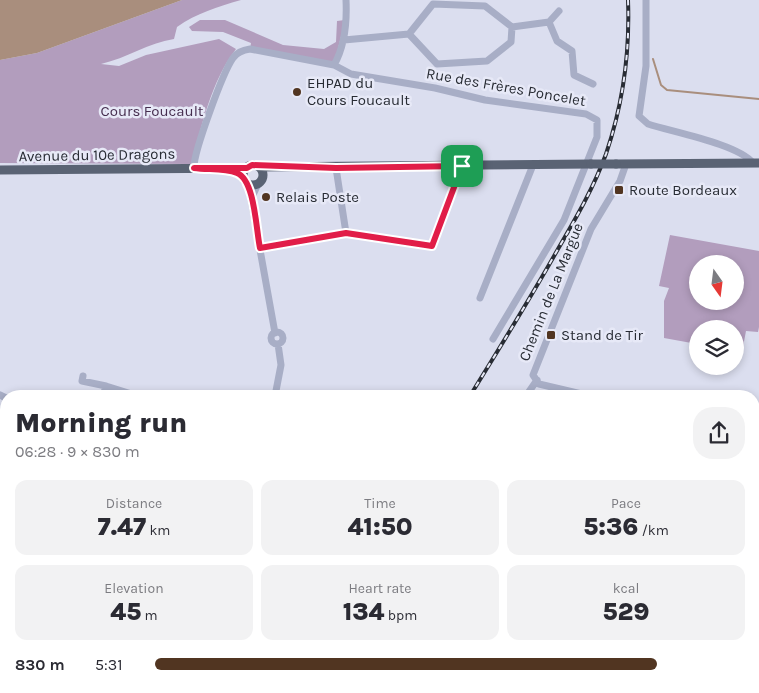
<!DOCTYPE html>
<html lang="en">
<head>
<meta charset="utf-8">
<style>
  body { margin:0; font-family:Karla,sans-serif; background:#f2f2f3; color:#2b2b33; height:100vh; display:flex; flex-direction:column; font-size:19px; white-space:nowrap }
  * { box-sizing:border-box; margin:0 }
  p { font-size:16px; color:#7c7c81 }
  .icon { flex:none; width:28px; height:28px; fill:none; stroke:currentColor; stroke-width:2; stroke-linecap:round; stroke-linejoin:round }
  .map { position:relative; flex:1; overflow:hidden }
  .drawer { position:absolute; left:0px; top:390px; width:760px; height:304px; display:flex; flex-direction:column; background:#fff; border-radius:20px 20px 0 0; box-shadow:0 2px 8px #0003 }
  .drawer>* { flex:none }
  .needle { width:32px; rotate:166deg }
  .controls { position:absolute; left:689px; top:255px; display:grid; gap:10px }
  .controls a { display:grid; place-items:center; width:55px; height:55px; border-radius:50%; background:#fff; box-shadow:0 2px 8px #0003; font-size:25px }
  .pin { position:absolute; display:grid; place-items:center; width:42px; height:42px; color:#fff; margin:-21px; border-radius:10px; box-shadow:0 2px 8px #0006 }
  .round { display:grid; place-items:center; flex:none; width:52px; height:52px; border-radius:20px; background:#f2f2f3 }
  .summary { display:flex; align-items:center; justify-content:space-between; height:85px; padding:0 15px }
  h1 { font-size:28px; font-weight:800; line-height:38px }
  .metrics { display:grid; grid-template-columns:repeat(3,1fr); gap:8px; height:85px; padding:5px 15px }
  .metrics div { display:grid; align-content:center; border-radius:12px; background:#f2f2f3; text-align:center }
  .metrics b { font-size:25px; font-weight:800 }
  .metrics small { font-size:14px; font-weight:400 }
  .metrics p { font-size:14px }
  ul { padding:0 15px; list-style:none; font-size:16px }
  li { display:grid; grid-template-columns:80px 60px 1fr; align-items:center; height:38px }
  li i { height:12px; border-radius:6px; background:#513521 }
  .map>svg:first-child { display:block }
</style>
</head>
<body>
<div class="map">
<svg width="759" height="693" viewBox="0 0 759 693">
  <rect width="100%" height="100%" fill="#dbdeef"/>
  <!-- green -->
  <path fill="#b29dbd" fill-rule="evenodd" d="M 182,0 L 241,0 C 217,7 197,13 177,27 L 174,39 C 148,43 127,58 101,64 L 119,66 L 146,55 L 219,39 L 236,49 C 211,81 202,126 191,164 L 0,163 L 0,60 L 37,53 Z
    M 200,20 L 225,20 L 283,45 L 324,49 L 336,42 L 337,21 L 345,20 L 334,65 L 250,49 L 251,43 L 223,32 L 192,31 L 189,27 Z
    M 670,235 L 759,251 L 759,327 L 758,332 L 746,331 L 742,352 L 735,350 L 735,329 L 698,329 L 697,344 L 664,338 L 664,301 L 669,288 L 659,286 ZM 698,264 L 735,264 L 735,301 L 698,301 Z"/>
  <!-- water -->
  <path fill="#a98e7d" d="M 0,0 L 182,0 L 37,53 L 0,60 Z"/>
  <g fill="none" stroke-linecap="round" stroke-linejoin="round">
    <!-- stream -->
    <path stroke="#a98e7d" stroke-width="2" d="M 653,59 L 661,85 L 667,90 L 759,99"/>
    <!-- minor -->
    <path stroke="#a8aec6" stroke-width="7" d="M 646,0 L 646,66 L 639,116 L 648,124 C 672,132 738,144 753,163
      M 559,11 L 549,22 L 557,41 L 572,51 L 574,75 L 593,84
      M 409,34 L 433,4 L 485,6 L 512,27
      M 344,40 L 409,34 L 437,64 L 487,61 L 511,42 L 512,27 L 549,22
      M 334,65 C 345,46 347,22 346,0
      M 194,167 C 194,151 223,72 233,58 C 237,52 243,50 250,49 L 334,65 L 351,74 L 435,88 L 485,100 L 586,114 L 597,120 L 597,137 L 564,220 L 493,339
      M 336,168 L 346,233
      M 248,183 L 275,333
      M 252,197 L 258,184
      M 260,248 L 346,233 L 432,246 L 461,166
      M 480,298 L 533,165
      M271 338a6 6 0 1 1 12 0a6 6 0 1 1-12 0Z
      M 83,376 L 82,381 L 106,386
      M 0,395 L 6,398
      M 103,396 L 106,386 L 138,396
      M 275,396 L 281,365 L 278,344
      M 508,396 L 511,396
      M 526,396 L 537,380
      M 590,396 L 539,384 L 533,375 L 591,229 L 620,181 L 626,164
      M 754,424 L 759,426
      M 754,463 L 759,469
      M 0,521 L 6,522
      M 754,525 L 759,524
      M 754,577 L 759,576
      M 754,608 L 759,607
      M 0,616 L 6,627
      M 754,667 L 759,666
      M 0,686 L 6,678
      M 253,688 L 257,693
      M 574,688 L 581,693
      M 335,693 L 338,688
      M 403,693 L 410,688
      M 453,693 L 460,688
      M 666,693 L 672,688"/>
    <!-- major -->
    <path stroke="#5a6374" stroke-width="9" d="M 616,164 L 759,163
      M243 175a10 10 0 1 1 20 0a10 10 0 1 1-20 0Z
      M 259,167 L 591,164
      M 0,170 L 247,168"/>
    <!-- rail casing -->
    <g stroke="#282c34" stroke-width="4">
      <path id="rail" d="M 470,396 C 500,347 530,299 558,249 C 576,218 594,187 606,154 C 623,104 630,53 628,0
        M 288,693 L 292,688"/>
    </g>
    <!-- rail -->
    <use href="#rail" stroke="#e7e9f7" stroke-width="2" stroke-dasharray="5.5" stroke-linecap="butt"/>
    <!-- major-bridge -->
    <path stroke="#5a6374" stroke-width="9" d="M 591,164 L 616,164"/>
  </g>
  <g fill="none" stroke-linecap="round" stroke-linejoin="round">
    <!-- route casing -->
    <g stroke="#fff" stroke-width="10">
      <path id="route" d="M 252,165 L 336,168 L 462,166 L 432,246 L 346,233 L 260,248 C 256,230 255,180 237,173 C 224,168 208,170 194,168 L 247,168 Z"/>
    </g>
    <!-- route -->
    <use href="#route" stroke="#e11d48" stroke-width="6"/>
  </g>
  <!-- markers -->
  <g fill="#513521" stroke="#e7e9f7" stroke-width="2">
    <circle cx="297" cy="92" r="5"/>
    <rect x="614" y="185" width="10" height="10" rx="2.5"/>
    <circle cx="266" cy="197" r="5"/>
    <rect x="546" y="330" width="10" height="10" rx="2.5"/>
  </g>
  <g text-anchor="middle" stroke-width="5" stroke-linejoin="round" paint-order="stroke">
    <!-- poi labels -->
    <g font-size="15" fill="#282c34" stroke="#e7e9f7" text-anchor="start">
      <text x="307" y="88">EHPAD du<tspan x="307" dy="17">Cours Foucault</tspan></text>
      <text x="629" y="195">Route Bordeaux</text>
      <text x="276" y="202">Relais Poste</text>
      <text x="561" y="340">Stand de Tir</text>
    </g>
    <!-- street labels -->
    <g font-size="15" fill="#282c34" stroke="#e7e9f7">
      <text transform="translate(506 87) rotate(10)" y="5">Rue des Frères Poncelet</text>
      <text transform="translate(97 155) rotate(-1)" y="5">Avenue du 10e Dragons</text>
      <text transform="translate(551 292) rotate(-68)" y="5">Chemin de La Margue</text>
    </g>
    <!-- park labels -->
    <g font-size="15" fill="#462e4f" stroke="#e7e9f7">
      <text x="152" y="116">Cours Foucault</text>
    </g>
  </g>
</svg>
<div class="controls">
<a><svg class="needle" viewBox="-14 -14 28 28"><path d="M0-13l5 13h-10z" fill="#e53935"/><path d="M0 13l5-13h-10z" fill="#7c7c81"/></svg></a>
<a><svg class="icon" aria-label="layers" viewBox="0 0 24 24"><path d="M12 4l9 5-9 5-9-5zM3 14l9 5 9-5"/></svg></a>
</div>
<div class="pin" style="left:462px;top:166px;background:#1e9e55"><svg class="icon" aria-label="arrive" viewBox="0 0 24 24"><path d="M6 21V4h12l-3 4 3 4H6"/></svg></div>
<section class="drawer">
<div class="summary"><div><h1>Morning run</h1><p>06:28 · 9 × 830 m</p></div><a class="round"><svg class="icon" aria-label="share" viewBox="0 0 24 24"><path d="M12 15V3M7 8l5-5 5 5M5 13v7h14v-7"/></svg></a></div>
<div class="metrics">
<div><p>Distance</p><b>7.47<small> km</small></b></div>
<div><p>Time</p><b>41:50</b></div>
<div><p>Pace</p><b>5:36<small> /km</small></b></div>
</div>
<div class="metrics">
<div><p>Elevation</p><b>45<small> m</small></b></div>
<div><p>Heart rate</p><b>134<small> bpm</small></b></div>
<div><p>kcal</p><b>529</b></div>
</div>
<ul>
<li><b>830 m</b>5:31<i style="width:85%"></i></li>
</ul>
</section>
</div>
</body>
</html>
